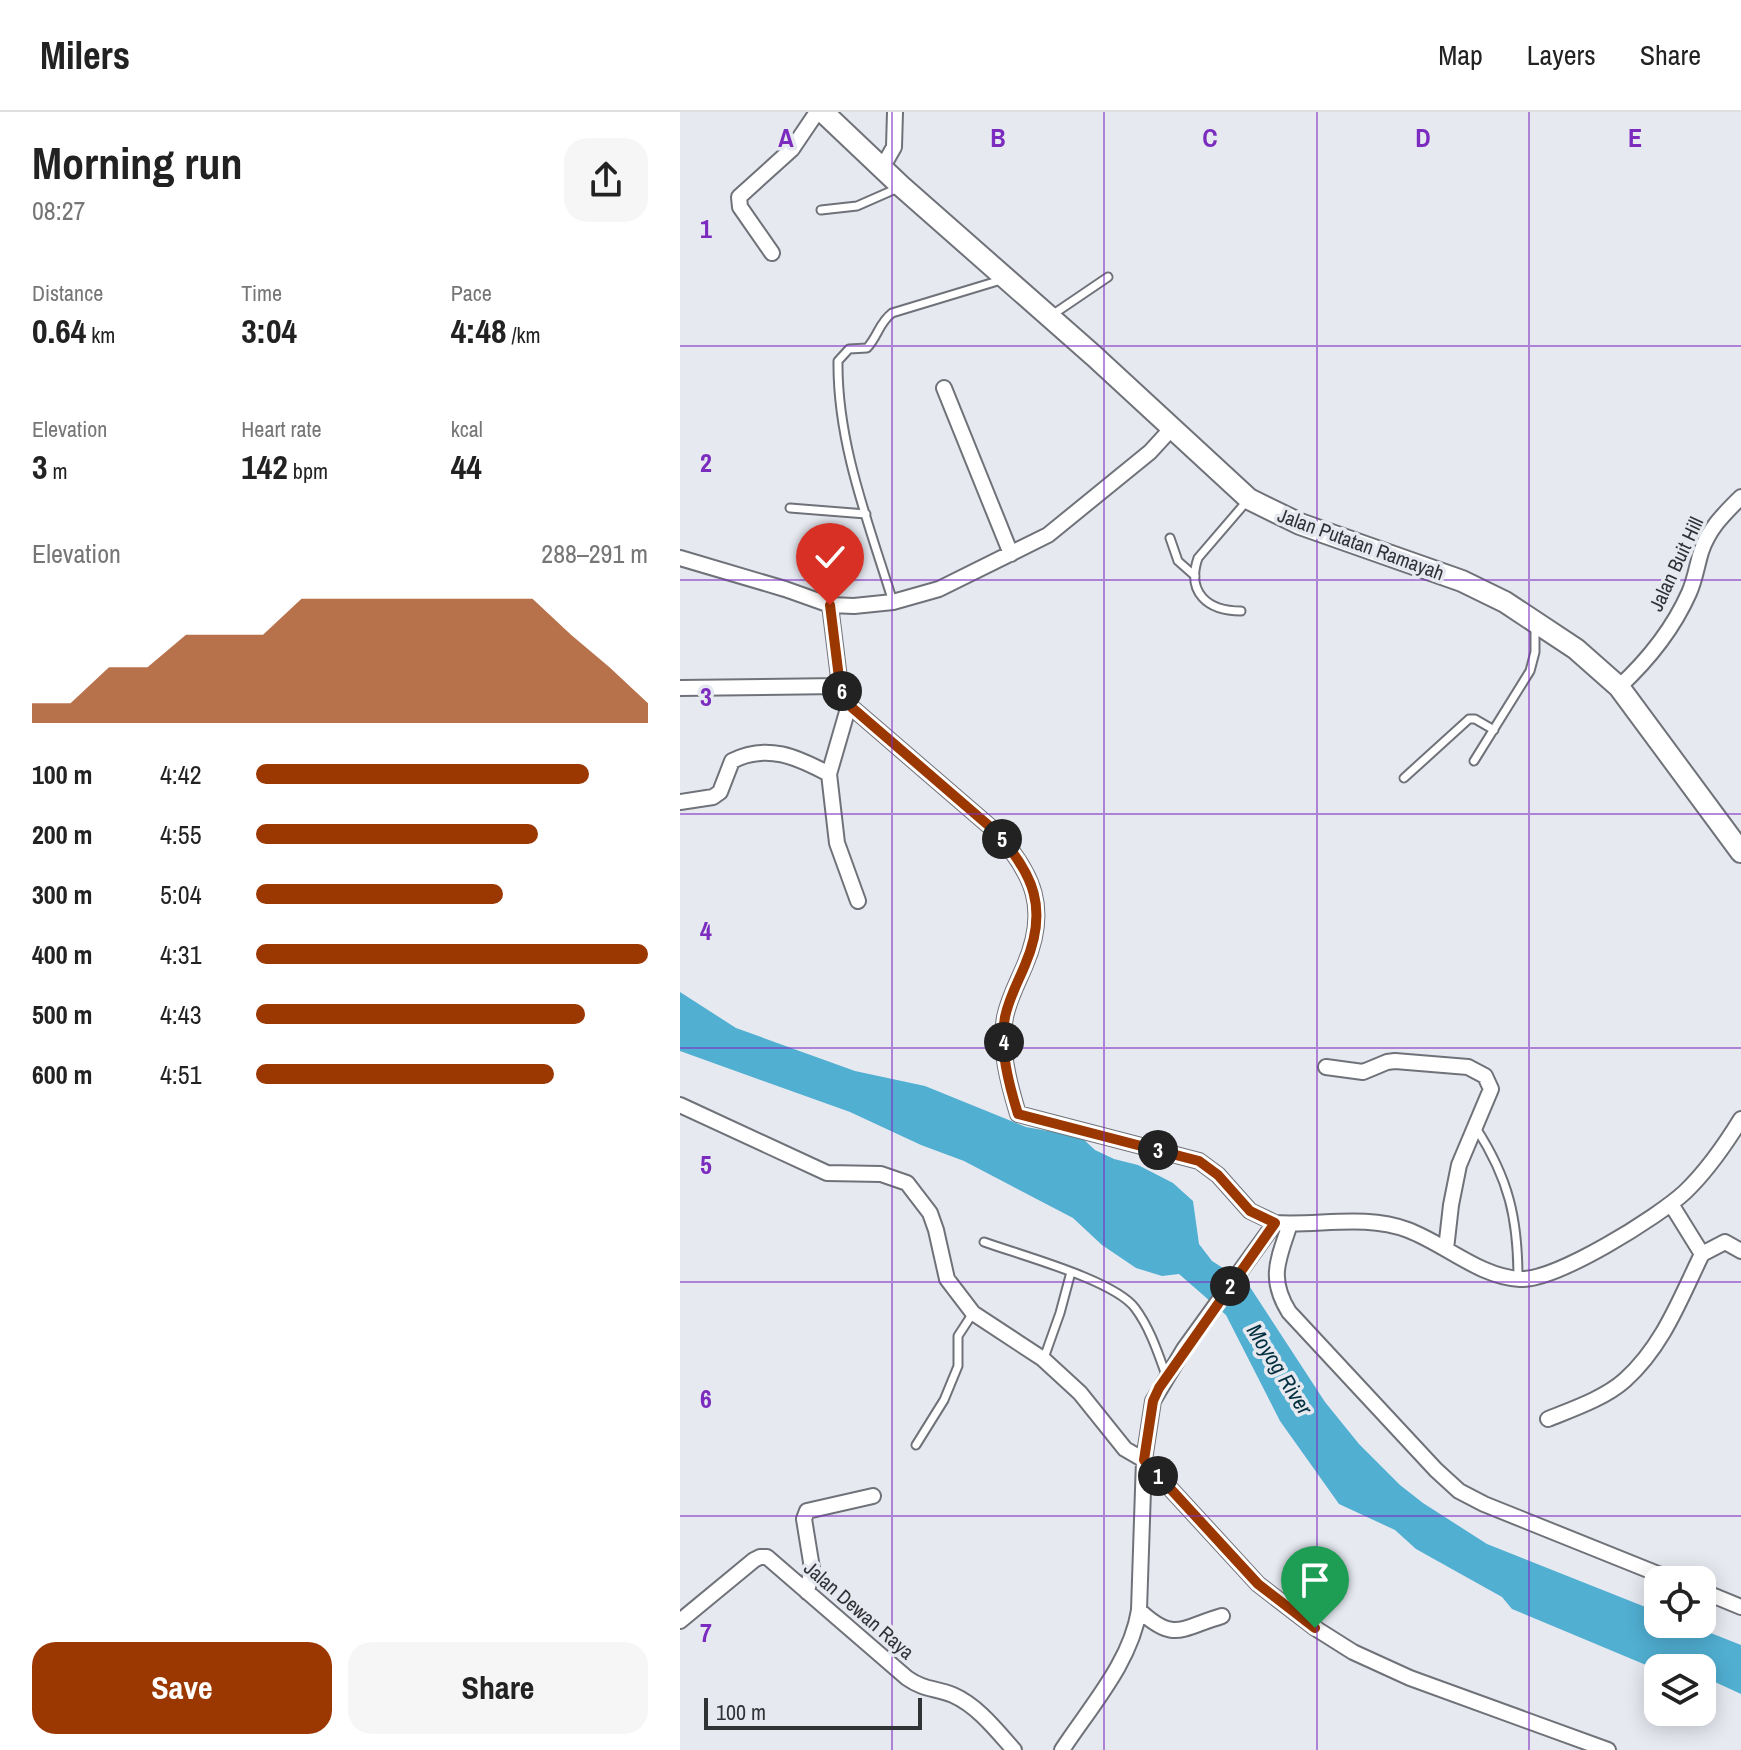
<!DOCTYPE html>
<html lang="en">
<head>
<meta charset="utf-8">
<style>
  body { margin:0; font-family:"Archivo Narrow",sans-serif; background:#f6f6f6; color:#222; height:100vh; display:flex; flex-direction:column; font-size:30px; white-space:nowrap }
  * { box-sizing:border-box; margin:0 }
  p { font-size:26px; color:#767676 }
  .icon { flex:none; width:44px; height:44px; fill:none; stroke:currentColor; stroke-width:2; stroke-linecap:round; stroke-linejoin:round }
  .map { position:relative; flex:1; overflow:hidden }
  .sheet { display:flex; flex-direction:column; background:#fff; width:680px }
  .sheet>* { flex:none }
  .buttons { position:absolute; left:964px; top:1454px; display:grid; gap:16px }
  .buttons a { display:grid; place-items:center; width:72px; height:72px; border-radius:16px; background:#fff; box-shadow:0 4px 20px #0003; font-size:40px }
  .scale { position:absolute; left:24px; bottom:20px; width:218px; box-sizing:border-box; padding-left:8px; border:4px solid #313235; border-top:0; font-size:22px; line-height:28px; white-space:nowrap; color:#313235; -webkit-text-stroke:6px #e7e9f1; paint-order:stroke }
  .pin { position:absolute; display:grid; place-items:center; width:68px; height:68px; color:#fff; margin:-82px -34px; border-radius:50% 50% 50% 0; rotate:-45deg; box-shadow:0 0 8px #0007 }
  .pin .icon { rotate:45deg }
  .km { position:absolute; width:40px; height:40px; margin:-20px; border-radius:50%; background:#222; color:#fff; font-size:22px; line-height:40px; text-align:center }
  .round { display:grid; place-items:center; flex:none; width:84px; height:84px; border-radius:24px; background:#f6f6f6 }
  .headline { display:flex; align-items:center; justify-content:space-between; height:136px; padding:0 32px }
  h1 { font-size:44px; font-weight:700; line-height:60px }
  .metrics { display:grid; grid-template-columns:repeat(3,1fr); gap:12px; height:136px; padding:8px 32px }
  .metrics div { display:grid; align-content:center }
  .metrics b { font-size:34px; font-weight:700 }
  .metrics small { font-size:22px; font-weight:400 }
  .metrics p { font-size:22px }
  .chart { height:224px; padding:16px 32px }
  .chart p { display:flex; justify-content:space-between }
  .chart svg { width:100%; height:144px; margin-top:8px; fill:#9b3700; opacity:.7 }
  .primary-button { display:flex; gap:16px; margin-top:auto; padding:16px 32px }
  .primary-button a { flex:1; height:92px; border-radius:24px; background:#9b3700; color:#fff; font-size:32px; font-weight:700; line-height:92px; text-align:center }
  .primary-button a+a { background:#f6f6f6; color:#222 }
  ul { padding:0 32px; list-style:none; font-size:26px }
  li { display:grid; grid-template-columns:128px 96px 1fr; align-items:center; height:60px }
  li i { height:20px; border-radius:10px; background:#9b3700 }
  header { display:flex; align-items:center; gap:48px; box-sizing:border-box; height:112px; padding:0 40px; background:#fff; border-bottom:2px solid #e0e0e0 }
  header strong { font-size:38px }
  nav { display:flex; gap:44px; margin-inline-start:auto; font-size:28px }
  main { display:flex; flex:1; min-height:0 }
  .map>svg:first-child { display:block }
</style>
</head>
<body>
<header>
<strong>Milers</strong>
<nav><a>Map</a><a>Layers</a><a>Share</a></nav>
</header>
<main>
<section class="sheet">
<div class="headline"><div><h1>Morning run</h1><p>08:27</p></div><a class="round"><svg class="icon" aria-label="share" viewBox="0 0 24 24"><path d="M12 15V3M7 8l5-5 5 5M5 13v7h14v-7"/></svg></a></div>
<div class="metrics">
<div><p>Distance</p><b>0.64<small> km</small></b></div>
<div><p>Time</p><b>3:04</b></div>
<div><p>Pace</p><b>4:48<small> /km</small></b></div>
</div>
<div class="metrics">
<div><p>Elevation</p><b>3<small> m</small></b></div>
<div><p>Heart rate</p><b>142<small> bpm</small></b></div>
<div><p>kcal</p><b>44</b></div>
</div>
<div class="chart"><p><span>Elevation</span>288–291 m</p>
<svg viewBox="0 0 160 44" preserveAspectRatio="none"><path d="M0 44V38L10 38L20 27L30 27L40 17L50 17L60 17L70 6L80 6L90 6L100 6L110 6L120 6L130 6L140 17L150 27L160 38V44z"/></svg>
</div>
<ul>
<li><b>100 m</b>4:42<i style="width:85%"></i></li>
<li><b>200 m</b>4:55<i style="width:72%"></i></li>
<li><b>300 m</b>5:04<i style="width:63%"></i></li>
<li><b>400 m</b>4:31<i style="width:100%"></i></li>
<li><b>500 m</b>4:43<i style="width:84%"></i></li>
<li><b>600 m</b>4:51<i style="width:76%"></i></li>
</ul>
<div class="primary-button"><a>Save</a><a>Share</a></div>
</section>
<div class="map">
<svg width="1061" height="1638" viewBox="0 0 1061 1638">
  <rect width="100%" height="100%" fill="#e7e9f1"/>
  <!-- water -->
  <path fill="#51afd2" d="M 0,880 L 56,916 L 175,959 L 245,974 L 346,1015 L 401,1025 L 415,1038 L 434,1047 L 458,1053 L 493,1071 L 513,1089 L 519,1132 L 532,1149 L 568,1172 L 645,1290 L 679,1332 L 720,1373 L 743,1391 L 807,1432 L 978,1500 L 978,1512 L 1008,1512 L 1061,1533 L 1061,1582 L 1022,1564 L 1022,1556 L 978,1558 L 832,1497 L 822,1485 L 736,1437 L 715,1418 L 659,1392 L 600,1309 L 546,1203 L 499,1162 L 482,1164 L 456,1156 L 422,1133 L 393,1106 L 284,1049 L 241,1033 L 170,1000 L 0,939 Z"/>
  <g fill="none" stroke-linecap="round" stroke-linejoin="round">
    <!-- service casing -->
    <g stroke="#707279" stroke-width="11">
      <path id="service" d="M 141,98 L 177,94 L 218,76
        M 372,203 L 428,165
        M 110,396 L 186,402
        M 490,426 L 498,449 L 515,464
        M 213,490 C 189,412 157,332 158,249 L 169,237 L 187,236 C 198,224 199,211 212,201 L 321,168
        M 561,499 C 528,499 506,481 518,446 L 567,389
        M 794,649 L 850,559 L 855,540 L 855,515
        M 724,666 L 789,607 L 795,607 L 814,618
        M 796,1016 C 829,1067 838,1107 838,1167
        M 304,1130 C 340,1143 434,1168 455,1196 C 470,1216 478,1241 486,1263
        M 364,1246 L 380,1201 L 391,1160
        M 236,1333 L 264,1288 L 278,1254 L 278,1224 L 293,1201"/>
    </g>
    <!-- minor casing -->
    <g stroke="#707279" stroke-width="18">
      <path id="minor" d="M 202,56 L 214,35 L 215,0
        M 92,141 L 60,95 L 59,85 L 112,37 L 137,0
        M 264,276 L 331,442
        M 492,316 L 470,340 L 368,423 L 259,477 L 213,490 L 174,494 L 150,493 L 160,574 L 169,593 L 315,719 C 354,762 369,797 345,853 C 338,870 329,886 325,905 C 319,936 329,972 338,1002 L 519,1049 L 538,1063 L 570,1099 L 595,1111
        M 0,446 L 105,477 L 150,493
        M 939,575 C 967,549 993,517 1009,481 C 1015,468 1017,453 1021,440 C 1029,416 1044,402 1061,385
        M 0,576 L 160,574
        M 169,593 L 149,662 L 157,731 L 178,789
        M 0,690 L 33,685 L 40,680 L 52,649 C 87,631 117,645 149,662
        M 646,955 L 683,960 L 707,950 L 715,949 L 788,955 L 805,964 L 811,977 L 779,1053 L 771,1093 L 766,1137
        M 0,993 L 147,1061 L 201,1062 L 227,1071 L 250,1101 L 256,1118 L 267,1167 L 293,1201 L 363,1247 L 400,1281 L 445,1337 L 464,1348 L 578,1472 L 635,1516 L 673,1540 L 730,1566 L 928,1638
        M 991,1092 L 1022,1142 L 1045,1130 L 1061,1139
        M 610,1112 C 598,1148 588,1166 609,1200 L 756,1358 L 779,1379 L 804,1392 L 993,1468
        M 868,1307 C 893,1297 925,1286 945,1268 C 983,1234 1000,1187 1022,1142
        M 1022,1479 L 1061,1495
        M 127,1480 L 132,1456 L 124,1407 L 127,1399 L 193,1384
        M 459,1498 C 494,1531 501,1516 542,1504
        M 0,1509 L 74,1448 L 80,1445 L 87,1445 L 227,1566 C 244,1578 256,1576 273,1583 C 298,1594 317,1619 334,1638
        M 382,1638 C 410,1595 451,1550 459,1498 L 464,1348 L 473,1289 L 504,1237 L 595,1111 C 639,1114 685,1102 728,1118 C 765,1132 800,1165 840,1167 C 876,1169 978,1105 1005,1080 C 1028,1058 1045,1033 1061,1007"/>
    </g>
    <!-- secondary casing -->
    <g stroke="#707279" stroke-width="24">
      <path id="secondary" d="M 143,0 L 221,74 L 414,244 L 569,387 L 620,412 L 782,469 L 825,490 L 896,537 L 939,575 L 1061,740"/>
    </g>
    <!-- service -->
    <use href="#service" stroke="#fff" stroke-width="7"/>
    <!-- minor -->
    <use href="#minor" stroke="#fff" stroke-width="14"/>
    <!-- secondary -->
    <use href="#secondary" stroke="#fff" stroke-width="20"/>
  </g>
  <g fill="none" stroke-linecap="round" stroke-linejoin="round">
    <!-- route casing -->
    <g stroke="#fff" stroke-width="16">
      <path id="route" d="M 150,493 L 160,574 L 169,593 L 315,719 C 354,762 369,797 345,853 C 338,870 329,886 325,905 C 319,936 329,973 338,1002 L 519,1049 L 538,1063 L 570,1099 L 595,1111 L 479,1276 L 473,1289 L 464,1348 L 578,1472 L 635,1516"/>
    </g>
    <!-- route -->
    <use href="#route" stroke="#9b3700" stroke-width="10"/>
  </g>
  <!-- grid -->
  <path fill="none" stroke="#7b2cbf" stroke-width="2" stroke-opacity="0.55" d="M 212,0 L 212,1638M 424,0 L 424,1638M 637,0 L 637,1638M 849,0 L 849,1638M 0,234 L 1061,234M 0,468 L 1061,468M 0,702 L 1061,702M 0,936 L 1061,936M 0,1170 L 1061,1170M 0,1404 L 1061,1404"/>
  <g text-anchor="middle" stroke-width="7" stroke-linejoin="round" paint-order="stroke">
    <!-- street labels -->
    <g font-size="20" fill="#313235" stroke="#e7e9f1">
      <text transform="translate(681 432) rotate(20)" y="7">Jalan Putatan Ramayah</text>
      <text transform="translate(996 452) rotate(-65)" y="7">Jalan Buit Hill</text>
      <text transform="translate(179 1498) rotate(41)" y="7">Jalan Dewan Raya</text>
    </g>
    <!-- water labels -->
    <g font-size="22" font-style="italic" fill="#022f3e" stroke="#e7e9f1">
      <text transform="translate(600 1257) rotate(58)" y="8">Moyog River</text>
    </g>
  </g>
  <g font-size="26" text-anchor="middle" font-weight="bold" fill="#7b2cbf" stroke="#e7e9f1" stroke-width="7" stroke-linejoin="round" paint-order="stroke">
    <text x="106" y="35">A</text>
    <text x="318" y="35">B</text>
    <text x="530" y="35">C</text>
    <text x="743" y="35">D</text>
    <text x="955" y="35">E</text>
    <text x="26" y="126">1</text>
    <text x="26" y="360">2</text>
    <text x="26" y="594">3</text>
    <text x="26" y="828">4</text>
    <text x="26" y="1062">5</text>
    <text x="26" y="1296">6</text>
    <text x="26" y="1530">7</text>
  </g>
</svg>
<div class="buttons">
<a><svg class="icon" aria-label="locate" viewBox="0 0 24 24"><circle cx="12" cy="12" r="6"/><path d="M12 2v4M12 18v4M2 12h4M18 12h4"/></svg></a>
<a><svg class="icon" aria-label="layers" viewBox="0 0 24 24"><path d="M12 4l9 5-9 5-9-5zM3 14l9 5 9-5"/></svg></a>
</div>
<div class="scale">100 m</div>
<div class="pin" style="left:635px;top:1516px;background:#1e9e55"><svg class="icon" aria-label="arrive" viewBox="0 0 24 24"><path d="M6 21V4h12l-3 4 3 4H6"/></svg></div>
<div class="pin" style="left:150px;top:493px;background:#d93025"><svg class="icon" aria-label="check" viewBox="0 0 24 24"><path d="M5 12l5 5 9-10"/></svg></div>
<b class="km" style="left:478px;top:1364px">1</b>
<b class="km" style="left:550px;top:1174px">2</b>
<b class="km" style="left:478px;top:1038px">3</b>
<b class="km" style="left:324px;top:930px">4</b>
<b class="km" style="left:322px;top:727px">5</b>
<b class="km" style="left:162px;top:579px">6</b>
</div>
</main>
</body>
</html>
